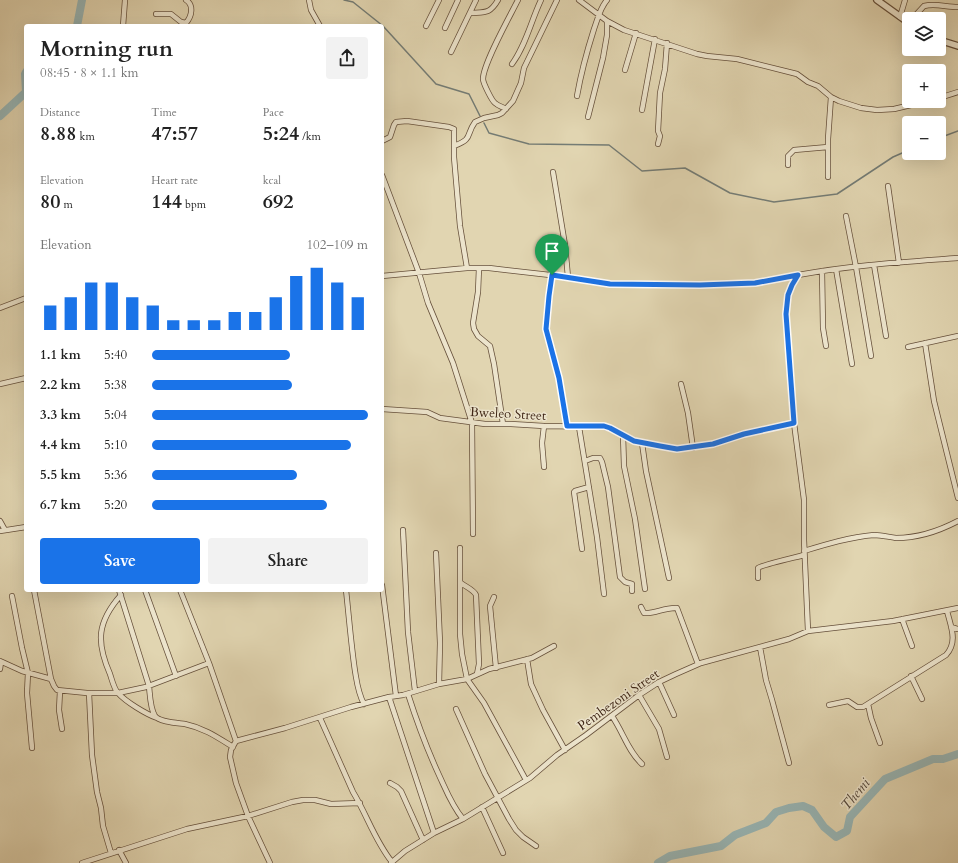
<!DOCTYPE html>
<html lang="en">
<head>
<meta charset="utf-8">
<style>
  body { margin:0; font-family:Cardo,serif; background:#f2f2f2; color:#222; height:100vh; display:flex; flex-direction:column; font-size:15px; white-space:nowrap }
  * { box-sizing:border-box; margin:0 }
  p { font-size:13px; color:#767676 }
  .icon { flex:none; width:22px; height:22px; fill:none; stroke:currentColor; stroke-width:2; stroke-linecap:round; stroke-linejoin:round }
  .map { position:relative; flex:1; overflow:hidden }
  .panel { position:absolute; left:24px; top:24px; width:360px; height:568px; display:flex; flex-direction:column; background:#fff; border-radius:4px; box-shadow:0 4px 16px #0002 }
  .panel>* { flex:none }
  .tools { position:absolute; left:902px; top:12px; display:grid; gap:8px }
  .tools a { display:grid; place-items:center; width:44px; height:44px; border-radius:4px; background:#fff; box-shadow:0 4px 16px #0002; font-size:20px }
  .pin { position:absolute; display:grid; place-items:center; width:34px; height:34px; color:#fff; margin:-41px -17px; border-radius:50% 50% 50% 0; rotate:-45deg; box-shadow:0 0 4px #0007 }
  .pin .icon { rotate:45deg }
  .round { display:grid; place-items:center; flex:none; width:42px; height:42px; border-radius:4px; background:#f2f2f2 }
  .head { display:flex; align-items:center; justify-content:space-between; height:68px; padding:0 16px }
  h1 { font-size:22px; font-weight:700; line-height:30px }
  .metrics { display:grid; grid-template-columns:repeat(3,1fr); gap:6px; height:68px; padding:4px 16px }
  .metrics div { display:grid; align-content:center }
  .metrics b { font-size:20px; font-weight:700 }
  .metrics small { font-size:11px; font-weight:400 }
  .metrics p { font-size:11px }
  .chart { height:112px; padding:8px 16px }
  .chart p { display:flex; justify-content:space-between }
  .chart svg { width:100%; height:72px; margin-top:4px; stroke:#1a73e8; stroke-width:6 }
  .cta { display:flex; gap:8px; margin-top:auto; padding:8px 16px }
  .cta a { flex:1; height:46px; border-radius:4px; background:#1a73e8; color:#fff; font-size:16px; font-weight:700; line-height:46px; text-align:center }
  .cta a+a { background:#f2f2f2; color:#222 }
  ul { padding:0 16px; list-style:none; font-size:13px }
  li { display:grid; grid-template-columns:64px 48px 1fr; align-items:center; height:30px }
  li i { height:10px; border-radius:5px; background:#1a73e8 }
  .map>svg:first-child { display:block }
</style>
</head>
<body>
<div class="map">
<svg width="958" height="863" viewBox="0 0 958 863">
  <rect width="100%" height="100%" fill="#e1d5b1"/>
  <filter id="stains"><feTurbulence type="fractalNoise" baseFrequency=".005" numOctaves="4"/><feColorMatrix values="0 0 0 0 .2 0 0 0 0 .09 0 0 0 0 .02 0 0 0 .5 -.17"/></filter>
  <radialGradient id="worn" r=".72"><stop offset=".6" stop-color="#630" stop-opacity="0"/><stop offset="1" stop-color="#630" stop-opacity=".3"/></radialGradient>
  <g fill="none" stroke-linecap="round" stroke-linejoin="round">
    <!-- stream -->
    <path stroke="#747c75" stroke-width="1.5" d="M 344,0 L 353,2 L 383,26 L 436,84 L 469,94 L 480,116
      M 484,123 L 489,133 L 529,144 L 609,145 L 642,171 L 685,168 L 730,193 L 774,202 L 837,194 L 893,157 L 909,150
      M 939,138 L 958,131"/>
    <!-- river -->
    <path stroke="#98b6b6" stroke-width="8" d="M 77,26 L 82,0
      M 0,116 L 26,92 L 25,74 L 26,72
      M 658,863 L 670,856 L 721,846 L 735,835 L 766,823 L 776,812 L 789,808 L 803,806 L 812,810 L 824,827 L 836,837 L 847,831 L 850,817 L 885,779 L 933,759 L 943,759 L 958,754"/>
    <!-- minor casing -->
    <g stroke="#66503b" stroke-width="6">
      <path id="minor" d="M 309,0 L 311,10 L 320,26
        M 579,0 L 607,21 L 624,30 L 697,54 L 707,56 L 737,59 L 797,74 L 808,82 L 818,86 L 831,97 L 839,101 L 861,108 L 877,110 L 894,109 L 928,101
        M 471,13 C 485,12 490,14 498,0
        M 156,14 L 171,14 L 181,22 L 186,23 C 192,16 194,5 186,0
        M 900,17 L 905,0
        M 912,19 L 924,6 C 935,3 946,7 958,7
        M 123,26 L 125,0
        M 426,26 L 439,0
        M 445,28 L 458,0
        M 451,52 L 476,0
        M 512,64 C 526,45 531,21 541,0
        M 625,70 L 636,33
        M 577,96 C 581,73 587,51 594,29 C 598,18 600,8 607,0
        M 939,98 L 958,92
        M 506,109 C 503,107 498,106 495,103 C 492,101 483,83 483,79 C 483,64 510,16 518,0
        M 642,110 L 655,39
        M 588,117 L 603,58 L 607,35 L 607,21
        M 382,141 L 390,137 L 394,125 L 396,122 L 407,121 L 449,127 L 454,129 L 454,157 L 460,226 L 467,268
        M 658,144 L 660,136 L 658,131 L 660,93 L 665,69 L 667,43
        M 454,146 C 474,138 465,136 475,122 L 484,118 L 498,115 L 502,113 L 513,101 L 521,83 L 524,68 L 557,0
        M 788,165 L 788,156 L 794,150 L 828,147
        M 553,172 L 565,245 L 568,277
        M 382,175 L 419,273 L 428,303 L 453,363 L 472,423 L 473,534
        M 828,177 L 828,139 L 831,97
        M 888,186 L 899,263
        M 846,216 L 856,267 L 871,356
        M 874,265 L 886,336
        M 479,268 L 478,292 L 473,323 L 474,329 L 478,336 L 490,346 L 494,364 L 503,424
        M 836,269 L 852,364
        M 822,271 L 823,328 L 826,346
        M 552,275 L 549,296 L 546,329 L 559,378 L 567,426
        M 382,276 L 467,268 L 489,268 L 550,275 L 609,284 L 700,285 L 755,283 L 798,275
        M 0,308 L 26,298
        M 925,343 L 934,401 L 958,498
        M 908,347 L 958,336
        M 0,384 L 26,378
        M 681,384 L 688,413 L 693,448
        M 382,409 L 427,412 L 440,418 L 485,424 L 511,424 L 544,426 L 604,427 L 610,428 L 635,441 L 660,446 L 677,449 L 713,444 L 744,434 L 794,423
        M 544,426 L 542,443 L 544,467
        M 579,427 L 597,537 L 604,594
        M 623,435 L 624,466 L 635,519 L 645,589
        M 642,443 L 646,471 L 669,578
        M 585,461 L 593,458 L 600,458 L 602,462 L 608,487 L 620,577 L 625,582 L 632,584 L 632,591
        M 0,521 L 5,530
        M 403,530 L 408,632 L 415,691
        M 0,531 L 26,527
        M 460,548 L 460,634 L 462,654 L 467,679 L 484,703 L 526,780
        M 582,549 L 574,492 L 575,491 L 589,487
        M 804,551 C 827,544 850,537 874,535 C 882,535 888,537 896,538 C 918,538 939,531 958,521
        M 436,553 L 440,643 L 439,684
        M 758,578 L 758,568 C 761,565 797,557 804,555
        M 461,583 C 466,587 474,590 476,595 L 479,664 L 477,674
        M 382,585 L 396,696
        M 34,590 L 51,679 L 54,686 L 57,690 L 87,693 L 118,693 L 146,687 L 209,663
        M 119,590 L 149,686 C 150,695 150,708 155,716 C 159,722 178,723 185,724 C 204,728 217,737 233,747
        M 145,590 L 176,676
        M 180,590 L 209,663 L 236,741 L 231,750 L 230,757 L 236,783 L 248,816 L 270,863
        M 346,590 C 349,617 351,644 355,671 C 357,683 358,693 364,704
        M 121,595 C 97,622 96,642 110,674 C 112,680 114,689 118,693 C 126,702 146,714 157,718
        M 12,596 L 22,648 L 28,673 L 27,693 L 32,748
        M 494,597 L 490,606 L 496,668
        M 641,607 L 644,613 C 655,614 665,607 677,608 L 698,664
        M 902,619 L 912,646
        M 951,627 L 958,629
        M 808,631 L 804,540 L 804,500 L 794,423 L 786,314 L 788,295 L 792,285 L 798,275 C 851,265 904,262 958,258
        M 760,647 L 766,680 L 772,700 L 789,763
        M 527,659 L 531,684 L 543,710 L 565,750
        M 0,661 L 22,671 L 51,679
        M 0,669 L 1,662
        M 911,676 L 922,699
        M 659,682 L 674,715
        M 60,691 L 59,710 L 62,729
        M 89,693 L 92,755 L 97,792 L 101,808 L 103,826 L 111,853
        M 408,694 C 417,722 427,749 439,775 C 446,790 452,806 463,819
        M 639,695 L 659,729 L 667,757
        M 389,697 L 434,833
        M 868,704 L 871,718 L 880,743
        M 829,705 L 848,701 L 857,707 L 863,707 L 946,655 C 958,642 951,627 947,611
        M 456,709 L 485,774 L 509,819 L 516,830 L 523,837 L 536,846
        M 612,716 C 623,732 628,751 642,764
        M 320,718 L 353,792 C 367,815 375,841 392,862
        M 236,741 L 285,728 L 351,707 L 389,697 L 403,695 L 439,684 L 467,679 L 489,669 L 532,658 L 554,646
        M 390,783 L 397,787 L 401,791 L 423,840
        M 482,807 L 503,853
        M 119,850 L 126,863
        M 82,863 L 187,829 L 248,816 L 292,802 L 303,800 L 315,800 L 331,804 L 360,803
        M 391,863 L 405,851 L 434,833 L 463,819 L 530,778 L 557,755 L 586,735 L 639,695 L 659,682 L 676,674 L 701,663 L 789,639 L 808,631 L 893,621 L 958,608"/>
    </g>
    <!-- tertiary casing -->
    <g stroke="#66503b" stroke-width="8">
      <path id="tertiary" d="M 877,0 L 909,23
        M 939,40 L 958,46"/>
    </g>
    <!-- minor -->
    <use href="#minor" stroke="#ece4cc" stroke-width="4.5"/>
    <!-- tertiary -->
    <use href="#tertiary" stroke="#ece4cc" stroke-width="5.5"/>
  </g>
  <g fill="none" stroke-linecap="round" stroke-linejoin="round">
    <!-- route casing -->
    <g stroke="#fff" stroke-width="8">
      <path id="route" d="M 552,275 L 610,284 L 700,285 L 755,283 L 798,275 L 792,285 L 788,295 L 786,314 L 794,423 L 744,434 L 713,444 L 677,449 L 660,446 L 634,441 L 610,428 L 604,426 L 567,426 L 559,378 L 546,329 L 549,296 Z"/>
    </g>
    <!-- route -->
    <use href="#route" stroke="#1a73e8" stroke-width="5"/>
  </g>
  <g text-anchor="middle" stroke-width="3" stroke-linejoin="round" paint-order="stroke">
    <!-- street labels -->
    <g font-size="13" fill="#3d2414" stroke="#ece4cc">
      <text transform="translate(508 413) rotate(3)" y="5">Bweleo Street</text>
      <text transform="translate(618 699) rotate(-35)" y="5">Pembezoni Street</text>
    </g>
    <!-- water labels -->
    <g font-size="14" font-style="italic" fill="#54483c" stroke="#ece4cc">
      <text transform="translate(855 794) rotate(-50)" y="5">Themi</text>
    </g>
  </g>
  <rect width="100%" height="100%" filter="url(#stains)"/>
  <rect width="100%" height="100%" fill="url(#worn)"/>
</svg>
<div class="tools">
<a><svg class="icon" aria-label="layers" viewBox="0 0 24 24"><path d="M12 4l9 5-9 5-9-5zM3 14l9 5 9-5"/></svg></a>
<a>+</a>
<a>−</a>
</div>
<div class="pin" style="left:552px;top:275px;background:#1e9e55"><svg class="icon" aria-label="arrive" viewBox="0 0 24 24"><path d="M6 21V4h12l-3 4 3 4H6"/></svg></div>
<section class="panel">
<div class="head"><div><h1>Morning run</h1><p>08:45 · 8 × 1.1 km</p></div><a class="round"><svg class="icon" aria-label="share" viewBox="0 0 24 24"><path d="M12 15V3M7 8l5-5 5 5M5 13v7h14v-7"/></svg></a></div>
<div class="metrics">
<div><p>Distance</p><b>8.88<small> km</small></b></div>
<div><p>Time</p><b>47:57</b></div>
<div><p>Pace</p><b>5:24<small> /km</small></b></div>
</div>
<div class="metrics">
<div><p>Elevation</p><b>80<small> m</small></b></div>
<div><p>Heart rate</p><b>144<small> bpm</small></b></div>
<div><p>kcal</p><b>692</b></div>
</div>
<div class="chart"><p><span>Elevation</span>102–109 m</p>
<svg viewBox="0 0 160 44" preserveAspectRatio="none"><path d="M5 44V29M15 44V24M25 44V15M35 44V15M45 44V24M55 44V29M65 44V38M75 44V38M85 44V38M95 44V33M105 44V33M115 44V24M125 44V11M135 44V6M145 44V15M155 44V24"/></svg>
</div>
<ul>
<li><b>1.1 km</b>5:40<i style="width:64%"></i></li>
<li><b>2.2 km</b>5:38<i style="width:65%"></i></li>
<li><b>3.3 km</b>5:04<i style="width:100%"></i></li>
<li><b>4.4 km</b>5:10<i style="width:92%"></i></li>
<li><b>5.5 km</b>5:36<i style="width:67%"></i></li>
<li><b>6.7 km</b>5:20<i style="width:81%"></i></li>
</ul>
<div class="cta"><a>Save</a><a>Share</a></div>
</section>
</div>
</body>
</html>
